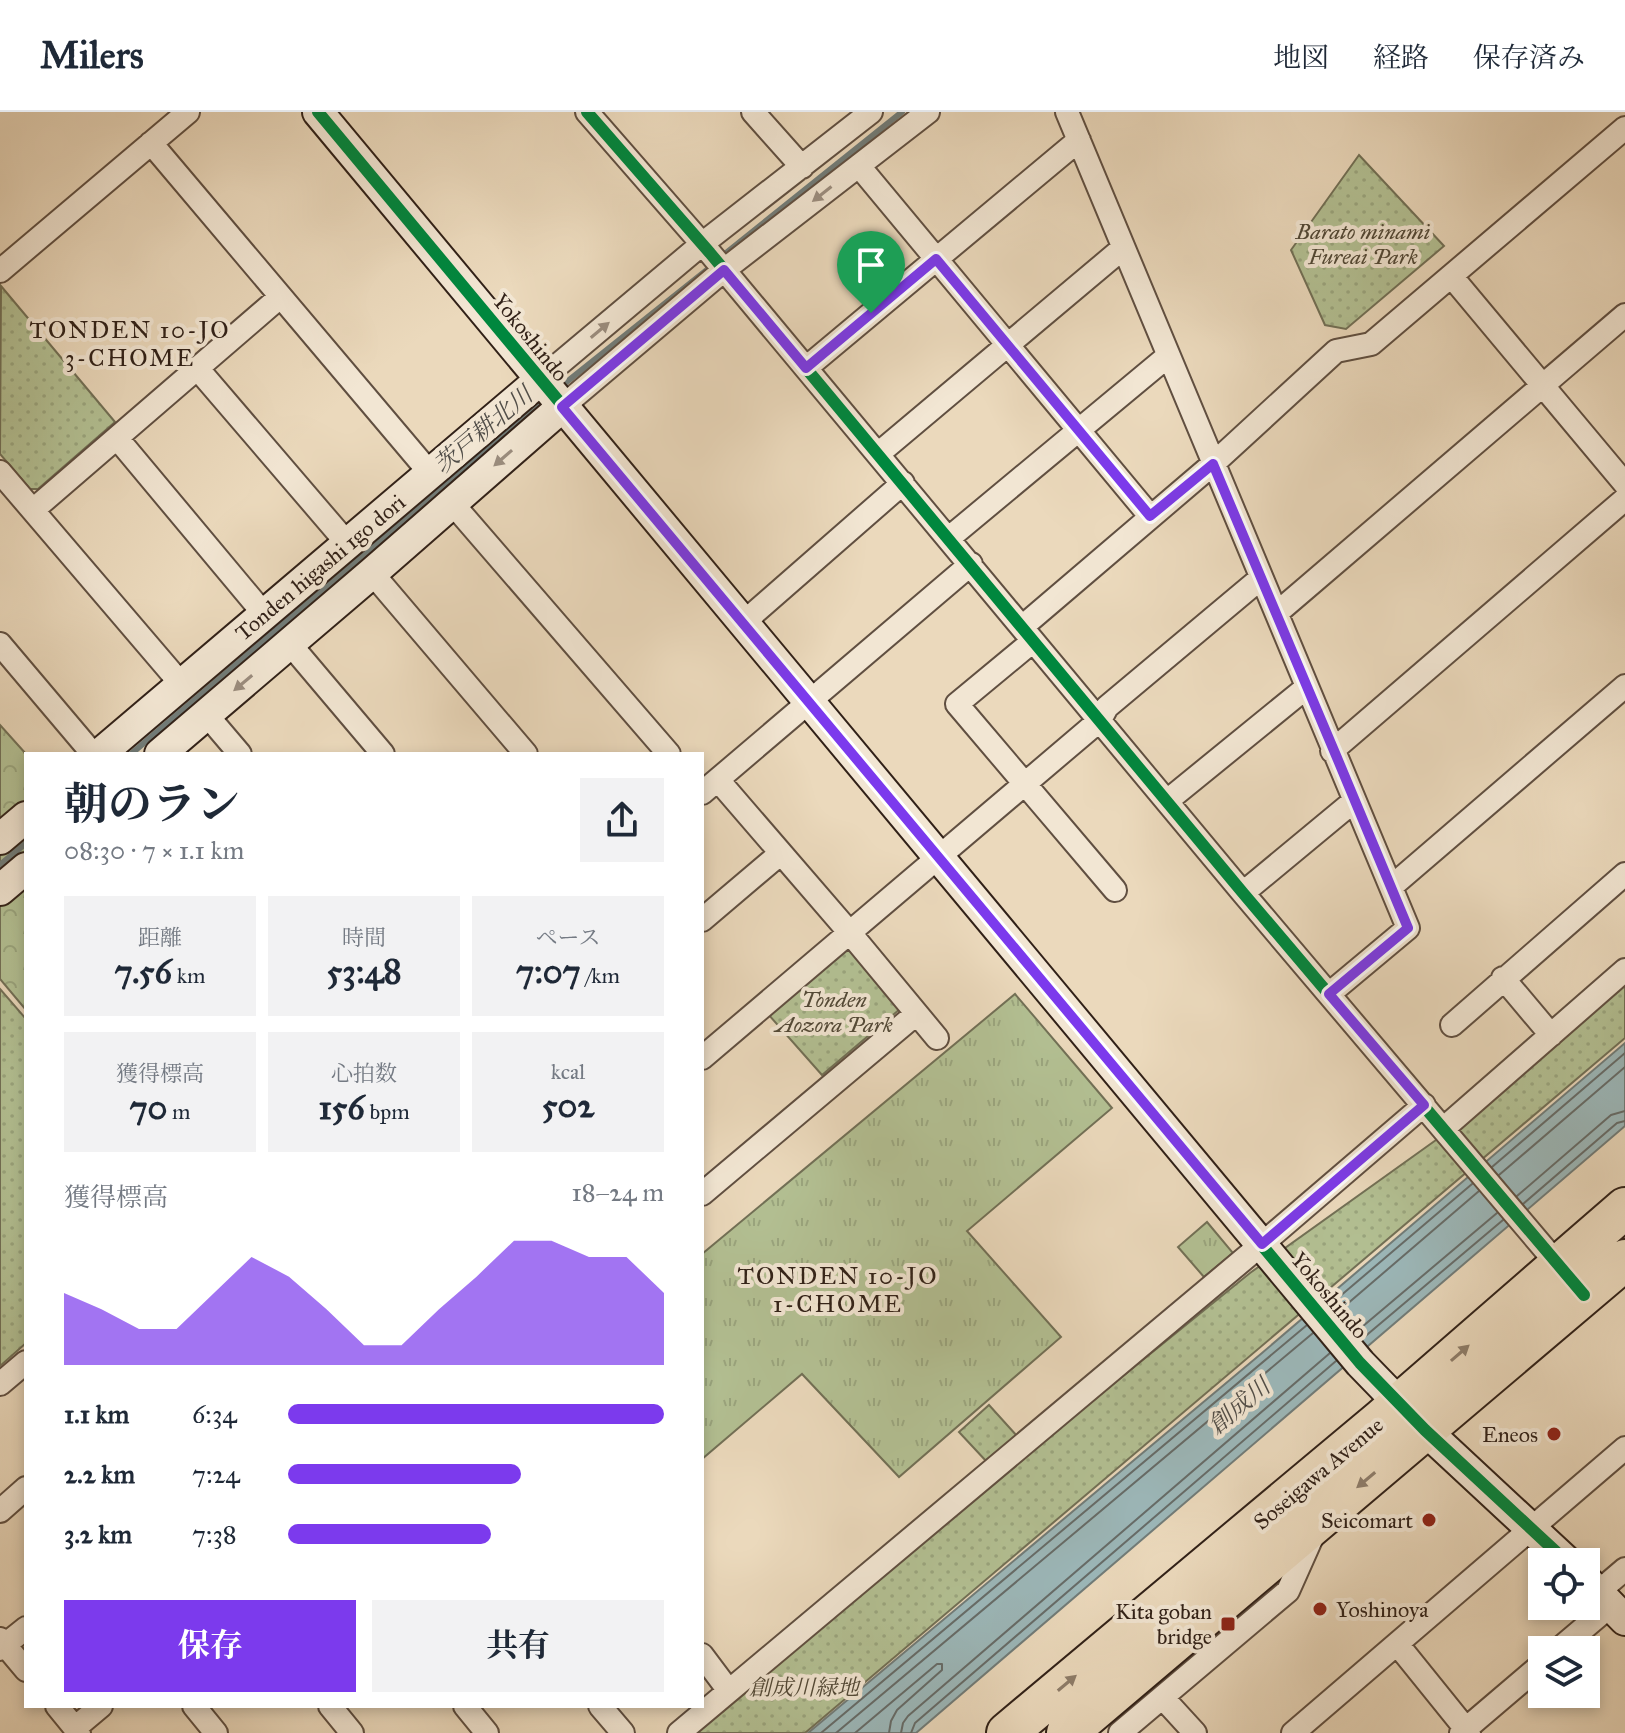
<!DOCTYPE html>
<html lang="ja">
<head>
<meta charset="utf-8">
<style>
  body { margin:0; font-family:"IM FELL Great Primer","Noto Serif JP",serif; background:#f2f2f3; color:#1f2937; height:100vh; display:flex; flex-direction:column; font-size:30px; white-space:nowrap }
  * { box-sizing:border-box; margin:0 }
  p { font-size:26px; color:#747a83 }
  .icon { flex:none; width:44px; height:44px; fill:none; stroke:currentColor; stroke-width:2; stroke-linecap:round; stroke-linejoin:round }
  .map { position:relative; flex:1; overflow:hidden }
  .sheet { position:absolute; left:24px; top:640px; width:680px; height:956px; display:flex; flex-direction:column; background:#fff; border-radius:0px; box-shadow:0 4px 12px #0003 }
  .sheet>* { flex:none }
  .controls { position:absolute; left:1528px; top:1436px; display:grid; gap:16px }
  .controls a { display:grid; place-items:center; width:72px; height:72px; border-radius:0px; background:#fff; box-shadow:0 4px 12px #0003; font-size:40px }
  .pin { position:absolute; display:grid; place-items:center; width:68px; height:68px; color:#fff; margin:-82px -34px; border-radius:50% 50% 50% 0; rotate:-45deg; box-shadow:0 0 8px #0007 }
  .pin .icon { rotate:45deg }
  .round { display:grid; place-items:center; flex:none; width:84px; height:84px; border-radius:0px; background:#f2f2f3 }
  .summary { display:flex; align-items:center; justify-content:space-between; height:136px; padding:0 40px }
  h1 { font-size:44px; font-weight:700; line-height:60px }
  .figures { display:grid; grid-template-columns:repeat(3,1fr); gap:12px; height:136px; padding:8px 40px }
  .figures div { display:grid; align-content:center; border-radius:0px; background:#f2f2f3; text-align:center }
  .figures b { font-size:34px; font-weight:700 }
  .figures small { font-size:22px; font-weight:400 }
  .figures p { font-size:22px }
  .chart { height:224px; padding:16px 40px }
  .chart p { display:flex; justify-content:space-between }
  .chart svg { width:100%; height:144px; margin-top:8px; fill:#7c3aed; opacity:.7 }
  .cta { display:flex; gap:16px; margin-top:auto; padding:16px 40px }
  .cta a { flex:1; height:92px; border-radius:0px; background:#7c3aed; color:#fff; font-size:32px; font-weight:700; line-height:92px; text-align:center }
  .cta a+a { background:#f2f2f3; color:#1f2937 }
  ul { padding:0 40px; list-style:none; font-size:26px }
  li { display:grid; grid-template-columns:128px 96px 1fr; align-items:center; height:60px }
  li i { height:20px; border-radius:10px; background:#7c3aed }
  header { display:flex; align-items:center; gap:48px; box-sizing:border-box; height:112px; padding:0 40px; background:#fff; border-bottom:2px solid #e0e1e3 }
  header strong { font-size:38px }
  nav { display:flex; gap:44px; margin-inline-start:auto; font-size:28px }
  .map>svg:first-child { display:block }
</style>
</head>
<body>
<header>
<strong>Milers</strong>
<nav><a>地図</a><a>経路</a><a>保存済み</a></nav>
</header>
<div class="map">
<svg width="1625" height="1621" viewBox="0 0 1625 1621">
  <defs>
    <pattern id="grass-tufts" width="24" height="20" patternUnits="userSpaceOnUse" patternTransform="scale(2)"><rect width="24" height="20" fill="#b3c093"/><path d="M3 7l-1-3M5 7V3M7 7l1-3M15 17l-1-3M17 17v-4M19 17l1-3" fill="none" stroke="#9aa57e"/></pattern>
    <pattern id="forest-crowns" width="20" height="18" patternUnits="userSpaceOnUse" patternTransform="scale(2)"><rect width="20" height="18" fill="#b3c093"/><path d="M2 6a3 3 0 1 1 6 0M12 15a3 3 0 1 1 6 0" fill="none" stroke="#9aa57e"/></pattern>
    <pattern id="park-dots" width="8" height="8" patternUnits="userSpaceOnUse" patternTransform="scale(2)"><rect width="8" height="8" fill="#b3c093"/><path d="M2 2h.1M6 6h.1" fill="none" stroke="#9aa57e" stroke-width="1.8" stroke-linecap="round"/></pattern>
  </defs>
  <rect width="100%" height="100%" fill="#ebd9bc"/>
  <filter id="stains"><feTurbulence type="fractalNoise" baseFrequency=".0025" numOctaves="4"/><feColorMatrix values="0 0 0 0 .2 0 0 0 0 .09 0 0 0 0 .02 0 0 0 .5 -.17"/></filter>
  <radialGradient id="worn" r=".72"><stop offset=".6" stop-color="#630" stop-opacity="0"/><stop offset="1" stop-color="#630" stop-opacity=".3"/></radialGradient>
  <!-- grass -->
  <path fill="url(#grass-tufts)" stroke="#727056" stroke-width="2" d="M 1015,882 L 1112,996 L 967,1119 L 1061,1225 L 899,1365 L 802,1262 L 702,1347 L 702,1142 Z
    M 1207,1110 L 1233,1141 L 1204,1165 L 1178,1135 Z"/>
  <!-- forest -->
  <path fill="url(#forest-crowns)" stroke="#727056" stroke-width="2" d="M 0,613 L 26,642 L 26,898 L 0,867 Z"/>
  <!-- park -->
  <path fill="url(#park-dots)" stroke="#727056" stroke-width="2" d="M 1359,43 L 1444,134 L 1346,217 L 1325,213 L 1291,138 Z
    M 1,174 L 115,310 L 38,377 L 30,377 L 0,342 Z
    M 847,835 L 900,897 L 822,963 L 768,902 Z
    M 1625,868 L 1625,926 L 805,1621 L 694,1621 L 1007,1358 L 1250,1161 L 1436,1028 Z
    M 0,877 L 26,907 L 26,1231 L 0,1254 Z
    M 989,1293 L 1017,1324 L 987,1350 L 959,1320 Z"/>
  <!-- water -->
  <path fill="#9cb8ba" stroke="#717c79" stroke-width="2" d="M 1625,931 L 1625,1014 L 916,1621 L 808,1621 L 1262,1241 Z"/>
  <g fill="none" stroke-linecap="round" stroke-linejoin="round">
    <!-- shore -->
    <path stroke="#666c69" stroke-width="2" d="M 1492,1055 L 1625,941
      M 1499,1063 L 1625,955
      M 1517,1084 L 1611,1003 L 1625,999
      M 1523,1092 L 1617,1011 L 1625,1009
      M 1332,1191 L 1472,1072
      M 1339,1199 L 1479,1079
      M 1356,1220 L 1497,1101
      M 1362,1227 L 1503,1108
      M 821,1621 L 1307,1213
      M 836,1621 L 1313,1221
      M 855,1621 L 937,1552 L 942,1552 L 942,1558 L 897,1598 L 891,1609 L 889,1621
      M 901,1621 L 903,1611 L 908,1604 L 1330,1241
      M 911,1621 L 915,1611 L 1336,1249"/>
    <!-- stream -->
    <path stroke="#717c79" stroke-width="6" d="M 721,145 L 902,0
      M 559,276 L 713,153
      M 131,642 L 545,289
      M 0,753 L 26,731"/>
    <!-- street casing -->
    <g stroke="#604f41" stroke-width="26">
      <path id="street" d="M 587,0 L 710,141 L 1243,781 L 1565,1161
        M 753,0 L 802,55
        M 1067,0 L 1408,816 L 1329,882
        M 151,31 L 430,361
        M 859,54 L 1150,404
        M 0,159 L 188,0
        M 1452,165 L 1625,372
        M 197,256 L 347,431
        M 806,256 L 1079,28
        M 540,268 L 702,132 L 871,0
        M 562,295 L 724,158 L 928,0
        M 117,326 L 264,502
        M 878,342 L 1123,136
        M 0,360 L 182,573
        M 452,391 L 669,642
        M 33,398 L 280,185
        M 949,426 L 1168,244
        M 372,461 L 526,642
        M 1278,500 L 1625,203
        M 744,510 L 903,371
        M 1022,515 L 1213,352 L 1336,239 L 1371,232 L 1625,16
        M 1033,529 L 957,592 L 1115,778
        M 0,532 L 93,642
        M 290,532 L 383,642
        M 206,602 L 240,642
        M 1332,639 L 1625,387
        M 718,668 L 850,821 L 937,926
        M 702,681 L 971,452
        M 1167,689 L 1307,575
        M 1391,775 L 1625,574
        M 1243,781 L 1354,689
        M 702,808 L 781,741
        M 1503,866 L 1551,923
        M 1452,913 L 1625,762
        M 702,946 L 1100,608 L 1107,595 L 1261,466
        M 1443,1017 L 1625,858
        M 702,1082 L 916,902
        M 0,1272 L 26,1250
        M 0,1399 L 26,1376
        M 1598,1480 L 1625,1457
        M 0,1527 L 26,1558
        M 1398,1533 L 1469,1621
        M 0,1537 L 26,1516
        M 1558,1538 L 1610,1494
        M 702,1543 L 729,1579
        M 1163,1586 L 1195,1621
        M 57,1594 L 79,1621
        M 194,1594 L 216,1621
        M 330,1594 L 352,1621
        M 465,1594 L 487,1621
        M 600,1594 L 623,1621
        M 75,1616 L 101,1594
        M 679,1621 L 1262,1132 L 1424,993
        M 1120,1621 L 1288,1479 L 1313,1423
        M 1293,1621 L 1625,1336
        M 1461,1621 L 1542,1552"/>
    </g>
    <!-- secondary casing -->
    <g stroke="#312118" stroke-width="34">
      <path id="secondary" d="M 318,0 L 1360,1251 L 1425,1318 L 1567,1450
        M 100,642 L 540,268
        M 160,642 L 372,461 L 562,295
        M 0,727 L 26,705
        M 0,778 L 26,756
        M 1586,1468 L 1625,1508"/>
    </g>
    <!-- highway casing -->
    <g stroke="#312118" stroke-width="44">
      <path id="highway" d="M 1007,1621 L 1381,1308 L 1625,1096
        M 1067,1621 L 1625,1148"/>
    </g>
    <!-- street -->
    <use href="#street" stroke="#f2e6d3" stroke-width="22"/>
    <!-- secondary -->
    <use href="#secondary" stroke="#f2e6d3" stroke-width="30"/>
    <!-- highway -->
    <use href="#highway" stroke="#ebd9bc" stroke-width="40"/>
    <!-- cycleway casing -->
    <g stroke="#f2e6d3" stroke-width="17">
      <path id="cycleway" d="M 318,0 L 1360,1251 L 1425,1318 L 1567,1450
        M 587,0 L 710,141 L 1243,781 L 1584,1183"/>
    </g>
    <!-- cycleway -->
    <use href="#cycleway" stroke="#00873e" stroke-width="12"/>
  </g>
  <!-- one-way arrows -->
  <defs><path id="oneway-solid" d="M-6-.8H1V-3.2L6.5 0L1 3.2V.8H-6Z" transform="scale(2)"/></defs>
  <g fill="#9b8d7f">
    <use href="#oneway-solid" transform="translate(822 82) rotate(142)"/>
    <use href="#oneway-solid" transform="translate(600 218) rotate(-40)"/>
    <use href="#oneway-solid" transform="translate(503 346) rotate(139)"/>
    <use href="#oneway-solid" transform="translate(243 571) rotate(140)"/>
  </g>
  <g fill="#8e7d6a">
    <use href="#oneway-solid" transform="translate(1460 1241) rotate(-41)"/>
    <use href="#oneway-solid" transform="translate(1366 1368) rotate(140)"/>
    <use href="#oneway-solid" transform="translate(1067 1571) rotate(-40)"/>
  </g>
  <g fill="none" stroke-linecap="round" stroke-linejoin="round">
    <!-- route casing -->
    <g stroke="#fff" stroke-width="16">
      <path id="route" d="M 936,147 L 1150,404 L 1213,352 C 1278,506 1344,661 1408,816 L 1329,882 L 1424,993 L 1262,1132 L 562,295 L 724,158 L 806,256 Z"/>
    </g>
    <!-- route -->
    <use href="#route" stroke="#7c3aed" stroke-width="10"/>
  </g>
  <!-- markers -->
  <g fill="#8f2418" stroke="#f2e6d3" stroke-width="3">
    <circle cx="1554" cy="1322" r="8"/>
    <circle cx="1429" cy="1408" r="8"/>
    <circle cx="1320" cy="1497" r="8"/>
    <rect x="1220" y="1504" width="16" height="16" rx="4"/>
  </g>
  <g text-anchor="middle" stroke-width="8" stroke-linejoin="round" paint-order="stroke">
    <!-- park labels -->
    <g font-size="22" font-style="italic" fill="#524937" stroke="#f2e6d3">
      <text x="1363" y="127">Barato minami<tspan x="1363" dy="25">Fureai Park</tspan></text>
      <text x="834" y="895">Tonden<tspan x="834" dy="25">Aozora Park</tspan></text>
      <text x="804" y="1583">創成川緑地</text>
    </g>
    <!-- street labels -->
    <g font-size="22" fill="#312118" stroke="#f2e6d3">
      <text transform="translate(531 225) rotate(51)" y="8">Yokoshindo</text>
      <text transform="translate(320 455) rotate(-40)" y="8">Tonden higashi 1go dori</text>
      <text transform="translate(1330 1183) rotate(50)" y="8">Yokoshindo</text>
      <text transform="translate(1318 1361) rotate(-40)" y="8">Soseigawa Avenue</text>
    </g>
    <!-- poi labels -->
    <g font-size="22" fill="#312118" stroke="#f2e6d3" text-anchor="end">
      <text x="1538" y="1330">Eneos</text>
      <text x="1413" y="1416">Seicomart</text>
      <text x="1336" y="1505" text-anchor="start">Yoshinoya</text>
      <text x="1212" y="1507">Kita goban<tspan x="1212" dy="25">bridge</tspan></text>
    </g>
    <!-- neighbourhood labels -->
    <g font-size="24" letter-spacing="2" fill="#312118" stroke="#f2e6d3">
      <text x="130" y="226">TONDEN 10-JO<tspan x="130" dy="28">3-CHOME</tspan></text>
      <text x="838" y="1172">TONDEN 10-JO<tspan x="838" dy="28">1-CHOME</tspan></text>
    </g>
    <!-- water labels -->
    <g font-size="24" font-style="italic" fill="#514e49" stroke="#f2e6d3">
      <text transform="translate(483 318) rotate(-40)" y="8">茨戸耕北川</text>
      <text transform="translate(1239 1294) rotate(-40)" y="8">創成川</text>
    </g>
  </g>
  <rect width="100%" height="100%" filter="url(#stains)"/>
  <rect width="100%" height="100%" fill="url(#worn)"/>
</svg>
<div class="controls">
<a><svg class="icon" aria-label="locate" viewBox="0 0 24 24"><circle cx="12" cy="12" r="6"/><path d="M12 2v4M12 18v4M2 12h4M18 12h4"/></svg></a>
<a><svg class="icon" aria-label="layers" viewBox="0 0 24 24"><path d="M12 4l9 5-9 5-9-5zM3 14l9 5 9-5"/></svg></a>
</div>
<div class="pin" style="left:871px;top:201px;background:#1e9e55"><svg class="icon" aria-label="arrive" viewBox="0 0 24 24"><path d="M6 21V4h12l-3 4 3 4H6"/></svg></div>
<section class="sheet">
<div class="summary"><div><h1>朝のラン</h1><p>08:30 · 7 × 1.1 km</p></div><a class="round"><svg class="icon" aria-label="share" viewBox="0 0 24 24"><path d="M12 15V3M7 8l5-5 5 5M5 13v7h14v-7"/></svg></a></div>
<div class="figures">
<div><p>距離</p><b>7.56<small> km</small></b></div>
<div><p>時間</p><b>53:48</b></div>
<div><p>ペース</p><b>7:07<small> /km</small></b></div>
</div>
<div class="figures">
<div><p>獲得標高</p><b>70<small> m</small></b></div>
<div><p>心拍数</p><b>156<small> bpm</small></b></div>
<div><p>kcal</p><b>502</b></div>
</div>
<div class="chart"><p><span>獲得標高</span>18–24 m</p>
<svg viewBox="0 0 160 44" preserveAspectRatio="none"><path d="M0 44V22L10 27L20 33L30 33L40 22L50 11L60 17L70 27L80 38L90 38L100 27L110 17L120 6L130 6L140 11L150 11L160 22V44z"/></svg>
</div>
<ul>
<li><b>1.1 km</b>6:34<i style="width:100%"></i></li>
<li><b>2.2 km</b>7:24<i style="width:62%"></i></li>
<li><b>3.2 km</b>7:38<i style="width:54%"></i></li>
</ul>
<div class="cta"><a>保存</a><a>共有</a></div>
</section>
</div>
</body>
</html>
